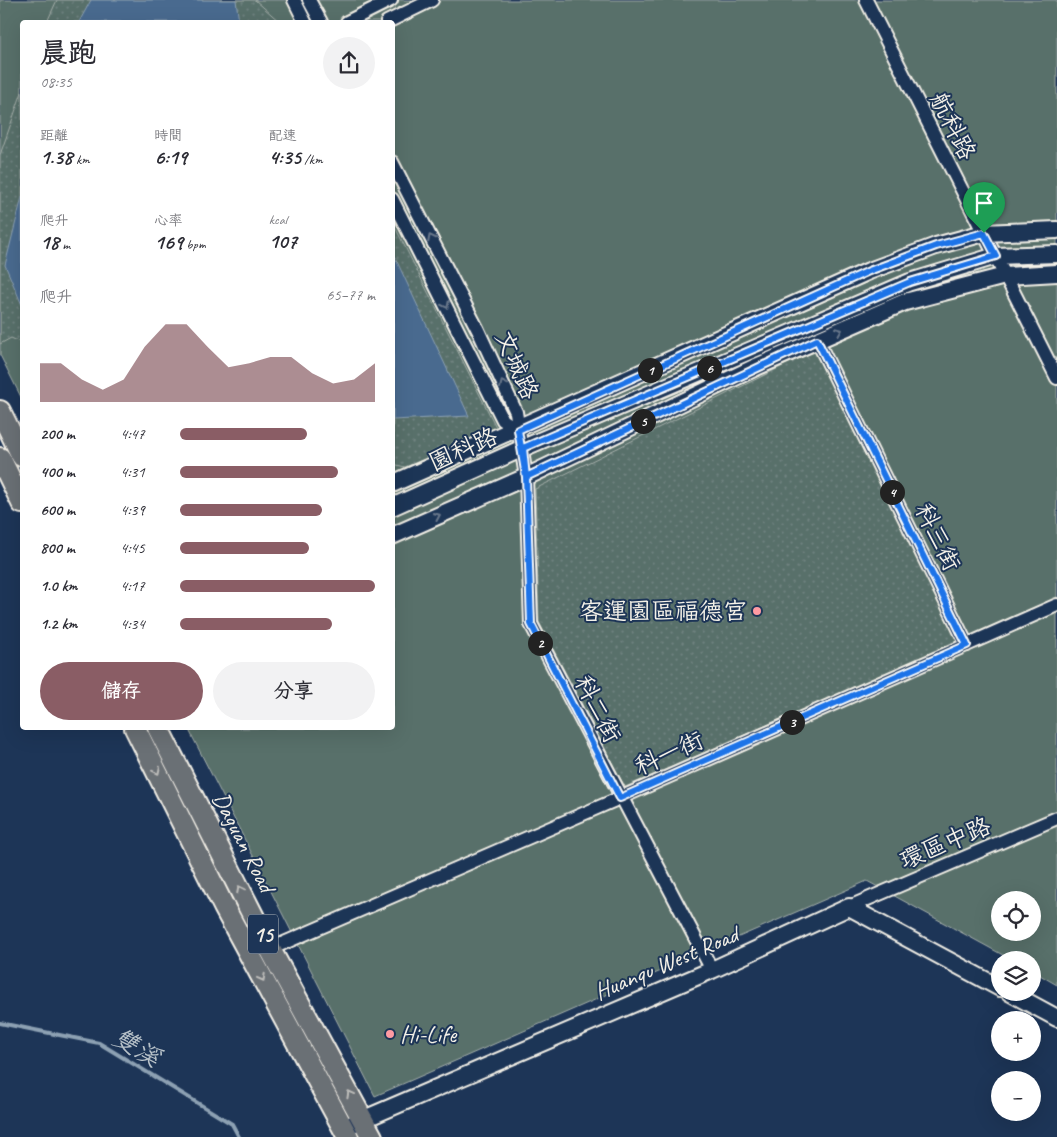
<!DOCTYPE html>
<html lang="zh-TW">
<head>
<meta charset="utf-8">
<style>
  body { margin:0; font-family:Caveat,"LXGW WenKai TC",sans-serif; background:#f2f2f3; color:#2b2b33; height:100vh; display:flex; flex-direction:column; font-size:19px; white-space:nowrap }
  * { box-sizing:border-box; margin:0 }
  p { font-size:16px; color:#7c7c81 }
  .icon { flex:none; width:28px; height:28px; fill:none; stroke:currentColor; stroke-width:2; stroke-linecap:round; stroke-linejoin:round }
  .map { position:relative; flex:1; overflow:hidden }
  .details { position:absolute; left:20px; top:20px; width:375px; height:710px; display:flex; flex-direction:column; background:#fff; border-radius:5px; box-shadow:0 5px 20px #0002 }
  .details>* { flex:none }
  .fabs { position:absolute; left:991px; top:891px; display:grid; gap:10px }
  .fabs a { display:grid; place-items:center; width:50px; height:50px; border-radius:50%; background:#fff; box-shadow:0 5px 20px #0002; font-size:25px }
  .pin { position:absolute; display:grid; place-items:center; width:42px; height:42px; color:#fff; margin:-51px -21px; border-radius:50% 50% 50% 0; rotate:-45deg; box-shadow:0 0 5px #0007 }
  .pin .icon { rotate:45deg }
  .km { position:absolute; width:25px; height:25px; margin:-12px; border-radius:50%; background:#222; color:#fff; font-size:14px; line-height:25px; text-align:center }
  .round { display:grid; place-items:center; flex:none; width:52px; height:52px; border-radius:26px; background:#f2f2f3 }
  .overview { display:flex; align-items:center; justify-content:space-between; height:85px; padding:0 20px }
  h1 { font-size:28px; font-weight:800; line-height:38px }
  .metrics { display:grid; grid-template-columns:repeat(3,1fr); gap:8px; height:85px; padding:5px 20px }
  .metrics div { display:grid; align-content:center }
  .metrics b { font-size:21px; font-weight:800 }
  .metrics small { font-size:14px; font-weight:400 }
  .metrics p { font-size:14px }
  .chart { height:140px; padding:10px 20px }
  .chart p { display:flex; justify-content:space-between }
  .chart svg { width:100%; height:90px; margin-top:5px; fill:#8a5d65; opacity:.7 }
  .button { display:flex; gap:10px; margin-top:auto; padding:10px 20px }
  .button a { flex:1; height:58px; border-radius:30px; background:#8a5d65; color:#fff; font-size:20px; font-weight:800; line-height:58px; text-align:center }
  .button a+a { background:#f2f2f3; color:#2b2b33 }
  ul { padding:0 20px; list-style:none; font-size:16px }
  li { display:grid; grid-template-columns:80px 60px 1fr; align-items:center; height:38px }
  li i { height:12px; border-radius:6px; background:#8a5d65 }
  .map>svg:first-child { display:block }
</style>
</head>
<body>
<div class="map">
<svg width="1057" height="1137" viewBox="0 0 1057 1137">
  <defs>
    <pattern id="park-dots" width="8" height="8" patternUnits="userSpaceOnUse" patternTransform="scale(1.25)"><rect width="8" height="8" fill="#586f6b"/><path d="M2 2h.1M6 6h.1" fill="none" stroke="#718480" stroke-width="1.8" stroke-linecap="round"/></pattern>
  </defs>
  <rect width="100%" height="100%" fill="#1d3557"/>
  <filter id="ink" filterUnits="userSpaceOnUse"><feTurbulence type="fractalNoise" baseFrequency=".02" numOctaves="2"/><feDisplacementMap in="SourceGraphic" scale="10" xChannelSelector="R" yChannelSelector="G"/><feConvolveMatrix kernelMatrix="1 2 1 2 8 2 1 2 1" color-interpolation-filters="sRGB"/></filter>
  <g filter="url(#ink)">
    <!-- green -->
    <path fill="#586f6b" stroke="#a6b0aa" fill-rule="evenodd" d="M 0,0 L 1057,0 L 1057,985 L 1033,971 L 1032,960 L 1012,960 L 867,881 L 375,1096 L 188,728 L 392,728 L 392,22 L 22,22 L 22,399 L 0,355 ZM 1000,900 L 1032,900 L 1032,932 L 1000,932 Z"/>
    <!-- park -->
    <path fill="url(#park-dots)" stroke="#a6b0aa" d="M 57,0 L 255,0 L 280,22 L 47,22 Z
      M 22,92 L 22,343 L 11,338 L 0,344 L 0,155 Z
      M 392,221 L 497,429 L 405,467 L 393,464 Z
      M 815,350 L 959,642 L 625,787 L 539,622 L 535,489 Z"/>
    <!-- water -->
    <path fill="#486b8f" stroke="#8da1b3" d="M 91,0 L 236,0 L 239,22 L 79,22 Z
      M 22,197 L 22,305 L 5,265 Z
      M 393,253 L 469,416 L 393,420 Z"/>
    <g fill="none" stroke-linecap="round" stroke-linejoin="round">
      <!-- stream -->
      <path stroke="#8da1b3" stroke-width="4" d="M 0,1023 L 99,1043 L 232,1124 L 239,1137"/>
      <!-- minor casing -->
      <g stroke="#f4f1e8" stroke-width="16">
        <path id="minor" d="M 294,0 L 305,22
          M 309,0 L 321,22
          M 866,0 L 1057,378
          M 347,22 L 391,0
          M 387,22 L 432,0
          M 392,162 L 478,330 L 516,412 L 526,477 L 531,624 L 712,970
          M 392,199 L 503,420 L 518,430
          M 817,340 L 967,645
          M 849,907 L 1057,818
          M 270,949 L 620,798 L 1057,605"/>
      </g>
      <!-- tertiary casing -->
      <g stroke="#f4f1e8" stroke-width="20">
        <path id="tertiary" d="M 392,484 L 869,271 L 936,246 L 984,233 L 1057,230
          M 392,507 L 523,448 L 910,282 L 996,256 L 1057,254
          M 392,536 L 526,477 L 756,367 L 905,302 L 1005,276 L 1057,273
          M 1009,992 L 1057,1018
          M 343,1128 L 712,970 L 849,907 L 1000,988"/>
      </g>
      <!-- primary casing -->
      <g stroke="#f4f1e8" stroke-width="24">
        <path id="primary" d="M 0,411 L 22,456
          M 0,458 L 22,503
          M 135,728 L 224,907 L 348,1137
          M 158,728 L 270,949 L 372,1137"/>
      </g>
      <!-- minor -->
      <use href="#minor" stroke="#1d3557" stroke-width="12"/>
      <!-- tertiary -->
      <use href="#tertiary" stroke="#1d3557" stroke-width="16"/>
      <!-- primary -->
      <use href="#primary" stroke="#6b6f75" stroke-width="20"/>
    </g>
    <!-- one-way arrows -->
    <defs><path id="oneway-chevron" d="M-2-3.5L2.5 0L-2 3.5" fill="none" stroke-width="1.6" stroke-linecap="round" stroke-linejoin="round" transform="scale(1.25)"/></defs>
    <g stroke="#68778a">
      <use href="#oneway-chevron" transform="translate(431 238) rotate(-117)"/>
      <use href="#oneway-chevron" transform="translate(446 305) rotate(63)"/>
      <use href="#oneway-chevron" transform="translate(839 331) rotate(-23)"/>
      <use href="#oneway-chevron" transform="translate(503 384) rotate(-115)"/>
      <use href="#oneway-chevron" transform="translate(437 516) rotate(-24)"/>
    </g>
    <g stroke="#bdbdba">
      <use href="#oneway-chevron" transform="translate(157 771) rotate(64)"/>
      <use href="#oneway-chevron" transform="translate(240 889) rotate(-117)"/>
      <use href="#oneway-chevron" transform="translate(262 978) rotate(62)"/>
      <use href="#oneway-chevron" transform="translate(350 1094) rotate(-119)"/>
    </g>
  </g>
  <g fill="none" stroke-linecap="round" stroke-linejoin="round" filter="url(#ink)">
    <!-- route casing -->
    <g stroke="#fff" stroke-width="10">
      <path id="route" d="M 984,233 L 936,246 L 869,271 L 518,430 L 526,477 L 531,624 L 620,798 L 967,645 L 817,340 L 526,477 L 523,448 L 910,282 L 996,256 L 984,233"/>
    </g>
    <!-- route -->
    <use href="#route" stroke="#1a73e8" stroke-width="6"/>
  </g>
  <!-- markers -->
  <g fill="#ff9aa2" stroke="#1d3557" stroke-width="2">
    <circle cx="757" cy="611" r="5"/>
    <circle cx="390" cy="1034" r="5"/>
  </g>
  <g text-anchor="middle" stroke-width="4" stroke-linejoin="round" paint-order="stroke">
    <!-- shield labels -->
    <rect fill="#1d3557" stroke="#b4b9bc" stroke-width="1" x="248" y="914.5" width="30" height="39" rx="4"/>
    <g font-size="22" font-weight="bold" fill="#f4f1e8">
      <text x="263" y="942">15</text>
    </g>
    <!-- street labels -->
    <g font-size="24" fill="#f4f1e8" stroke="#1d3557">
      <text transform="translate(953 126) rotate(63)" y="8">航科路</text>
      <text transform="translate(517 365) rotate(66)" y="8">文城路</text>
      <text transform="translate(463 449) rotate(-24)" y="8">園科路</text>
      <text transform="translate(938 537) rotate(64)" y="8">科三街</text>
      <text transform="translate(598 709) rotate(63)" y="8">科二街</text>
      <text transform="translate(669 753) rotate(-24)" y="8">科一街</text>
      <text transform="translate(244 842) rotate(63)" y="8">Daguan Road</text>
      <text transform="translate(945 843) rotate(-23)" y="8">環區中路</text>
      <text transform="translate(666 963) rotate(-23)" y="8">Huanqu West Road</text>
    </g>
    <!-- poi labels -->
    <g font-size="24" fill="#f4f1e8" stroke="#1d3557" text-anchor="end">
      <text x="747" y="619">客運園區福德宮</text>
      <text x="400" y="1042" text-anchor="start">Hi-Life</text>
    </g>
    <!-- water labels -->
    <g font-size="25" font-style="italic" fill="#b8c2c9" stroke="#1d3557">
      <text transform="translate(137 1047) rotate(30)" y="9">雙溪</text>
    </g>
  </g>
</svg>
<div class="fabs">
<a><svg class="icon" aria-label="locate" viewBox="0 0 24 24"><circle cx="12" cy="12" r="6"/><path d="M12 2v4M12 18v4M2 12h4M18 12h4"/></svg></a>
<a><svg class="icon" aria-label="layers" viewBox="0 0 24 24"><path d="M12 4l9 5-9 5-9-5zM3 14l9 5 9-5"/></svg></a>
<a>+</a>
<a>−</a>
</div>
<div class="pin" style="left:984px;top:233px;background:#1e9e55"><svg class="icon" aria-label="arrive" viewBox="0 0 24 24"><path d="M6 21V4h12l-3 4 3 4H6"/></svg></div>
<b class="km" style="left:650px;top:370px">1</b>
<b class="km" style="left:540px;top:643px">2</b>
<b class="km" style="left:792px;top:722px">3</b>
<b class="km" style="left:892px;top:492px">4</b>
<b class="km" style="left:643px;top:421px">5</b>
<b class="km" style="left:709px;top:368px">6</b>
<section class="details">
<div class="overview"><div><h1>晨跑</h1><p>08:35</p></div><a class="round"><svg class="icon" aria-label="share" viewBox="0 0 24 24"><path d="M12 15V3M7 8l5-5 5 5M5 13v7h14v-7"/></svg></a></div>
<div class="metrics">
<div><p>距離</p><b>1.38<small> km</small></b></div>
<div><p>時間</p><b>6:19</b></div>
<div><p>配速</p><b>4:35<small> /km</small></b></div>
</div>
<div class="metrics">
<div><p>爬升</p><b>18<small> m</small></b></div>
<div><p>心率</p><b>169<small> bpm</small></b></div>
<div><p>kcal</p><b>107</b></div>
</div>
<div class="chart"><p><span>爬升</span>65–77 m</p>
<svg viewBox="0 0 160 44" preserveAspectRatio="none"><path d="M0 44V25L10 25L20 33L30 38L40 33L50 17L60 6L70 6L80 17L90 27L100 25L110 22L120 22L130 30L140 35L150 33L160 25V44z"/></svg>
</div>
<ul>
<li><b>200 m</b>4:47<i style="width:65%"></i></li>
<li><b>400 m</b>4:31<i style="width:81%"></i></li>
<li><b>600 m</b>4:39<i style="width:73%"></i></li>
<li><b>800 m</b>4:45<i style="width:66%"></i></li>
<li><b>1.0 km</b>4:17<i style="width:100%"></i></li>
<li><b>1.2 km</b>4:34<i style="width:78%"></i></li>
</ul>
<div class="button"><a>儲存</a><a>分享</a></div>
</section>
</div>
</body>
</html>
